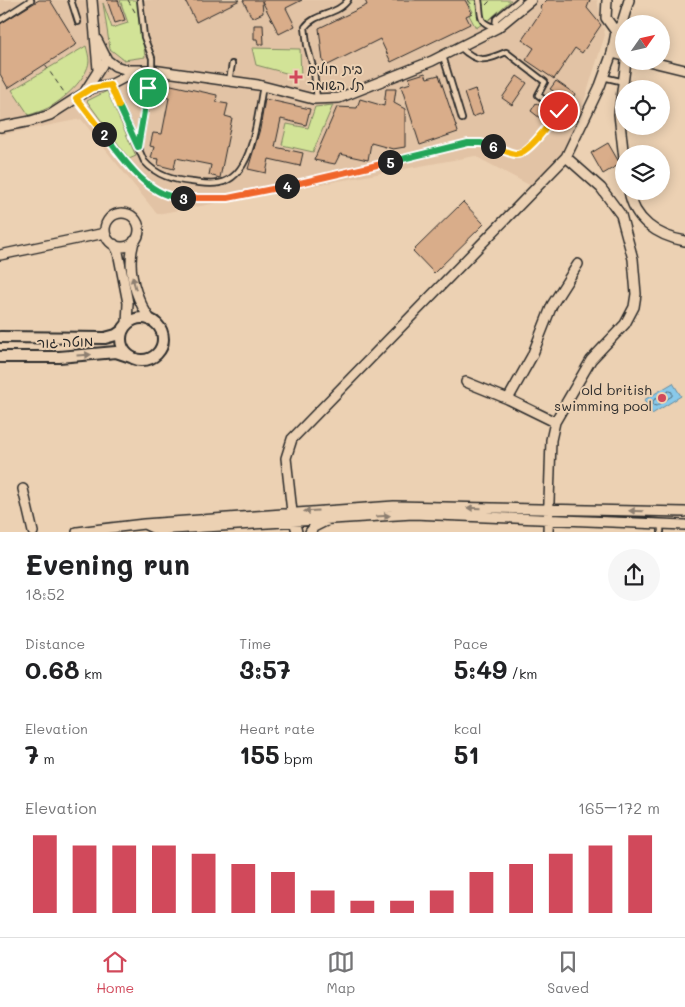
<!DOCTYPE html>
<html lang="en">
<head>
<meta charset="utf-8">
<style>
  body { margin:0; font-family:Mali,"Playpen Sans Hebrew",sans-serif; background:#f6f6f6; color:#202124; height:100vh; display:flex; flex-direction:column; font-size:19px; white-space:nowrap }
  * { box-sizing:border-box; margin:0 }
  p { font-size:16px; color:#757577 }
  .icon { flex:none; width:28px; height:28px; fill:none; stroke:currentColor; stroke-width:2; stroke-linecap:round; stroke-linejoin:round }
  .map { position:relative; height:532px; overflow:hidden }
  .sheet { display:flex; flex-direction:column; background:#fff; flex:1 }
  .sheet>* { flex:none }
  .needle { width:32px; rotate:56deg }
  .tools { position:absolute; left:615px; top:15px; display:grid; gap:10px }
  .tools a { display:grid; place-items:center; width:55px; height:55px; border-radius:50%; background:#fff; box-shadow:0 2px 12px #0003; font-size:25px }
  .pin { position:absolute; display:grid; place-items:center; width:42px; height:42px; color:#fff; margin:-21px; border:2px solid #fff; border-radius:50%; box-shadow:0 1px 5px #0007 }
  .km { position:absolute; width:25px; height:25px; margin:-12px; border-radius:50%; background:#222; color:#fff; font-size:14px; line-height:25px; text-align:center }
  .round { display:grid; place-items:center; flex:none; width:52px; height:52px; border-radius:26px; background:#f6f6f6 }
  .headline { display:flex; align-items:center; justify-content:space-between; height:85px; padding:0 25px }
  h1 { font-size:28px; font-weight:800; line-height:38px }
  .figures { display:grid; grid-template-columns:repeat(3,1fr); gap:8px; height:85px; padding:5px 25px }
  .figures div { display:grid; align-content:center }
  .figures b { font-size:25px; font-weight:800 }
  .figures small { font-size:14px; font-weight:400 }
  .figures p { font-size:14px }
  .chart { height:140px; padding:10px 25px }
  .chart p { display:flex; justify-content:space-between }
  .chart svg { width:100%; height:90px; margin-top:5px; stroke:#d1495b; stroke-width:6 }
  .menu { display:flex; justify-content:space-around; align-items:center; height:70px; border-top:1px solid #e0e0e0; background:#fff; font-size:14px; color:#757577 }
  .menu a { display:grid; justify-items:center; gap:2px }
  .menu .current { color:#d1495b }
  .map>svg:first-child { display:block }
</style>
</head>
<body>
<div class="map">
<svg width="685" height="532" viewBox="0 0 685 532">
  <rect width="100%" height="100%" fill="#ecd1b3"/>
  <filter id="ink" filterUnits="userSpaceOnUse"><feTurbulence type="fractalNoise" baseFrequency=".02" numOctaves="2"/><feDisplacementMap in="SourceGraphic" scale="10" xChannelSelector="R" yChannelSelector="G"/><feConvolveMatrix kernelMatrix="1 2 1 2 8 2 1 2 1" color-interpolation-filters="sRGB"/></filter>
  <g filter="url(#ink)">
    <!-- built -->
    <path fill="#e2c3a5" d="M 0,0 L 597,0 L 605,35 L 577,124 L 561,157 L 533,187 L 475,156 L 157,214 L 81,119 L 0,135 Z"/>
    <!-- green -->
    <path fill="#d2e397" stroke="#7e8761" d="M 120,0 L 138,0 L 145,57 L 124,60 L 110,49 L 103,3 L 112,28 L 128,23 Z
      M 467,0 L 511,0 L 490,19 L 476,28 L 469,15 L 473,12 Z
      M 86,46 C 87,50 89,56 89,61 C 88,78 62,101 48,108 C 42,111 35,113 29,115 L 12,90 Z
      M 252,48 L 300,49 L 301,77 L 256,65 Z
      M 107,91 L 136,156 L 129,159 L 87,101 Z
      M 333,105 L 313,152 L 282,145 L 287,124 L 308,128 L 315,107 Z"/>
    <!-- water -->
    <path fill="#89c9ea" stroke="#638a9e" d="M 673,383 L 681,396 L 652,414 L 644,400 Z"/>
    <g fill="none" stroke-linecap="round" stroke-linejoin="round">
      <!-- shore -->
      <path stroke="#516a77" stroke-width="1" d="M 669,391 L 672,392 L 672,396 L 656,406 L 653,405 L 653,401 Z"/>
    </g>
    <!-- building -->
    <path fill="#d9ad8a" stroke="#2b2b2b" d="M 39,0 L 50,0 L 77,44 L 8,88 L 0,74 L 0,24 Z
      M 107,0 L 118,0 L 125,20 L 115,23 Z
      M 185,0 L 240,0 L 196,22 Z
      M 243,0 L 302,0 L 286,8 L 295,26 L 279,34 L 262,1 L 263,13 L 252,18 Z
      M 365,0 L 465,0 L 472,13 L 466,16 L 470,24 L 391,62 L 380,39 L 328,65 L 323,62 L 319,28 L 367,5 Z
      M 547,0 L 590,0 L 587,8 L 601,25 L 582,53 L 575,48 L 554,79 L 526,60 L 534,48 L 522,40 L 542,10 L 540,7 Z
      M 254,25 L 263,25 L 264,44 L 258,44 L 257,39 L 254,39 Z
      M 425,73 L 427,78 L 439,75 L 458,132 L 420,145 L 401,86 L 411,83 L 409,78 Z
      M 517,76 L 527,83 L 512,105 L 502,98 Z
      M 556,81 L 575,94 L 570,102 L 550,89 Z
      M 162,83 L 217,95 L 216,102 L 228,104 L 225,116 L 232,118 L 220,178 L 209,175 L 211,165 L 176,158 L 174,169 L 158,165 L 159,159 L 151,158 L 154,147 L 150,146 L 153,133 L 162,134 L 169,98 L 159,96 Z
      M 386,89 L 396,89 L 394,103 L 405,109 L 405,147 L 393,149 L 371,143 L 368,160 L 340,154 L 335,164 L 314,160 L 337,107 L 357,108 L 360,99 L 384,106 Z
      M 475,89 L 483,113 L 472,117 L 464,93 Z
      M 265,99 L 310,109 L 306,125 L 281,119 L 275,147 L 303,153 L 300,166 L 269,159 L 266,173 L 248,169 L 260,129 Z
      M 536,103 L 546,110 L 540,118 L 531,111 Z
      M 608,143 L 620,164 L 603,174 L 591,153 Z
      M 463,202 L 484,224 L 434,273 L 413,251 Z"/>
    <g fill="none" stroke-linecap="round" stroke-linejoin="round">
      <!-- service casing -->
      <g stroke="#2b2b2b" stroke-width="8">
        <path id="service" d="M 71,0 L 78,22
          M 140,0 L 144,37 L 152,58 L 152,69
          M 479,0 C 482,16 477,22 494,27
          M 0,20 L 31,0
          M 495,30 L 496,19 L 519,0
          M 460,47 C 478,64 485,61 506,52 L 545,82 L 538,95 L 566,116
          M 443,56 L 462,119
          M 603,77 L 620,81
          M 229,81 L 232,64
          M 110,85 L 144,161 C 157,176 173,180 192,182 C 201,183 210,185 219,183 C 254,177 257,115 263,86
          M 317,99 L 314,71 L 307,45 L 305,27 C 315,13 338,15 348,0
          M 138,146 L 148,89
          M 661,532 L 661,524"/>
      </g>
      <!-- minor casing -->
      <g stroke="#2b2b2b" stroke-width="12">
        <path id="minor" d="M 92,0 L 98,69
          M 607,0 L 606,18 L 616,32
          M 97,40 L 107,60 L 115,66 L 128,70 L 152,70 L 258,85 L 313,99 L 339,98 L 432,61 L 497,28 L 531,0
          M 612,53 L 624,56
          M 648,61 L 685,70
          M 86,90 L 102,65
          M 0,127 L 31,121 L 50,115 L 92,88 L 112,84 L 137,71
          M 624,159 L 619,114 L 626,61
          M 629,191 C 634,220 657,236 685,241
          M105 230a17 17 0 1 1 34 0a17 17 0 1 1-34 0Z
          M 134,241 C 126,270 135,297 151,321
          M 114,244 L 118,252 L 128,303 L 127,325
          M 0,255 L 105,233
          M 466,382 L 508,399 L 555,422
          M 508,399 L 532,356 L 552,305 L 578,264
          M 23,489 L 33,532
          M 146,525 L 157,530 L 413,514 L 685,525
          M 77,532 L 144,524 L 394,506 L 685,512
          M 297,532 L 292,512 L 286,458 L 292,439 L 566,157 L 600,86 L 612,53 L 616,32 L 622,23 L 629,0
          M 310,532 L 314,527 L 326,521
          M 548,532 L 551,440 L 555,422 L 591,360 L 625,324 L 634,307 L 636,294 L 633,259 L 621,215 L 601,188 L 566,157"/>
      </g>
      <!-- tertiary casing -->
      <g stroke="#2b2b2b" stroke-width="14">
        <path id="tertiary" d="M121 339a21 21 0 1 1 42 0a21 21 0 1 1-42 0Z
          M 0,337 L 105,338 L 116,335 L 123,330
          M 0,357 L 59,357 L 116,352 L 131,357"/>
      </g>
      <!-- path -->
      <path stroke="#2b2b2b" stroke-width="1" stroke-dasharray="5 4" stroke-linecap="butt" d="M 128,0 L 135,12
        M 468,0 L 473,6
        M 486,5 L 491,0
        M 45,65 L 66,95
        M 82,105 C 104,133 131,180 164,193 C 207,212 301,183 347,172 C 387,163 428,153 469,143 L 481,143 L 514,154 L 521,153 L 528,149 L 555,116"/>
      <!-- service -->
      <use href="#service" stroke="#ecd1b3" stroke-width="4.5"/>
      <!-- minor -->
      <use href="#minor" stroke="#ecd1b3" stroke-width="9"/>
      <!-- tertiary -->
      <use href="#tertiary" stroke="#ecd1b3" stroke-width="10"/>
    </g>
    <!-- one-way arrows -->
    <defs><path id="oneway-solid" d="M-6-.8H1V-3.2L6.5 0L1 3.2V.8H-6Z" transform="scale(1.25)"/></defs>
    <g fill="#8c7e6f">
      <use href="#oneway-solid" transform="translate(134 283) rotate(-105)"/>
      <use href="#oneway-solid" transform="translate(84 355) rotate(-4)"/>
      <use href="#oneway-solid" transform="translate(474 508) rotate(-179)"/>
      <use href="#oneway-solid" transform="translate(311 511) rotate(177)"/>
      <use href="#oneway-solid" transform="translate(636 511) rotate(-179)"/>
      <use href="#oneway-solid" transform="translate(383 516) rotate(-4)"/>
    </g>
  </g>
  <g fill="none" stroke-linecap="round" stroke-linejoin="round" filter="url(#ink)">
    <!-- split-1 casing -->
    <g stroke="#fff" stroke-width="10">
      <path id="split-1" d="M 119,106 L 138,147 L 148,88"/>
    </g>
    <!-- split-2 casing -->
    <g stroke="#fff" stroke-width="10">
      <path id="split-2" d="M 104,134 L 76,98 L 92,88 L 110,85 L 119,106"/>
    </g>
    <!-- split-3 casing -->
    <g stroke="#fff" stroke-width="10">
      <path id="split-3" d="M 104,134 C 123,158 148,198 183,198"/>
    </g>
    <!-- split-4 casing -->
    <g stroke="#fff" stroke-width="10">
      <path id="split-4" d="M 183,198 L 228,198 L 287,186"/>
    </g>
    <!-- split-5 casing -->
    <g stroke="#fff" stroke-width="10">
      <path id="split-5" d="M 287,186 L 390,162"/>
    </g>
    <!-- split-6 casing -->
    <g stroke="#fff" stroke-width="10">
      <path id="split-6" d="M 390,162 L 468,143 L 481,143 L 493,146"/>
    </g>
    <!-- split-7 casing -->
    <g stroke="#fff" stroke-width="10">
      <path id="split-7" d="M 493,146 C 499,148 508,153 515,154 C 528,156 551,121 559,111"/>
    </g>
    <!-- split-1 -->
    <use href="#split-1" stroke="#22a559" stroke-width="6"/>
    <!-- split-2 -->
    <use href="#split-2" stroke="#f5b400" stroke-width="6"/>
    <!-- split-3 -->
    <use href="#split-3" stroke="#22a559" stroke-width="6"/>
    <!-- split-4 -->
    <use href="#split-4" stroke="#f0652b" stroke-width="6"/>
    <!-- split-5 -->
    <use href="#split-5" stroke="#f0652b" stroke-width="6"/>
    <!-- split-6 -->
    <use href="#split-6" stroke="#22a559" stroke-width="6"/>
    <!-- split-7 -->
    <use href="#split-7" stroke="#f5b400" stroke-width="6"/>
  </g>
  <!-- markers -->
  <g fill="#d1495b" stroke="#ecd1b3" stroke-width="2">
    <path d="M293.5 69.5h5v5h5v5h-5v5h-5v-5h-5v-5h5z"/>
    <circle cx="662" cy="398" r="5"/>
  </g>
  <g text-anchor="middle" stroke-width="4" stroke-linejoin="round" paint-order="stroke">
    <!-- poi labels -->
    <g font-size="14" fill="#2b2b2b" stroke="#ecd1b3" text-anchor="start">
      <text x="307" y="74">בית חולים<tspan x="307" dy="16">תל השומר</tspan></text>
      <text x="652" y="395" text-anchor="end">old british<tspan x="652" dy="16">swimming pool</tspan></text>
    </g>
    <!-- street labels -->
    <g font-size="14" fill="#2b2b2b" stroke="#ecd1b3">
      <text transform="translate(65 342) rotate(-2)" y="5">מוטה גור</text>
    </g>
  </g>
</svg>
<div class="tools">
<a><svg class="needle" viewBox="-14 -14 28 28"><path d="M0-13l5 13h-10z" fill="#e53935"/><path d="M0 13l5-13h-10z" fill="#757577"/></svg></a>
<a><svg class="icon" aria-label="locate" viewBox="0 0 24 24"><circle cx="12" cy="12" r="6"/><path d="M12 2v4M12 18v4M2 12h4M18 12h4"/></svg></a>
<a><svg class="icon" aria-label="layers" viewBox="0 0 24 24"><path d="M12 4l9 5-9 5-9-5zM3 14l9 5 9-5"/></svg></a>
</div>
<div class="pin" style="left:148px;top:88px;background:#1e9e55"><svg class="icon" aria-label="arrive" viewBox="0 0 24 24"><path d="M6 21V4h12l-3 4 3 4H6"/></svg></div>
<div class="pin" style="left:559px;top:111px;background:#d93025"><svg class="icon" aria-label="check" viewBox="0 0 24 24"><path d="M5 12l5 5 9-10"/></svg></div>
<b class="km" style="left:104px;top:134px">2</b>
<b class="km" style="left:183px;top:198px">3</b>
<b class="km" style="left:287px;top:186px">4</b>
<b class="km" style="left:390px;top:162px">5</b>
<b class="km" style="left:493px;top:146px">6</b>
</div>
<section class="sheet">
<div class="headline"><div><h1>Evening run</h1><p>18:52</p></div><a class="round"><svg class="icon" aria-label="share" viewBox="0 0 24 24"><path d="M12 15V3M7 8l5-5 5 5M5 13v7h14v-7"/></svg></a></div>
<div class="figures">
<div><p>Distance</p><b>0.68<small> km</small></b></div>
<div><p>Time</p><b>3:57</b></div>
<div><p>Pace</p><b>5:49<small> /km</small></b></div>
</div>
<div class="figures">
<div><p>Elevation</p><b>7<small> m</small></b></div>
<div><p>Heart rate</p><b>155<small> bpm</small></b></div>
<div><p>kcal</p><b>51</b></div>
</div>
<div class="chart"><p><span>Elevation</span>165–172 m</p>
<svg viewBox="0 0 160 44" preserveAspectRatio="none"><path d="M5 44V6M15 44V11M25 44V11M35 44V11M45 44V15M55 44V20M65 44V24M75 44V33M85 44V38M95 44V38M105 44V33M115 44V24M125 44V20M135 44V15M145 44V11M155 44V6"/></svg>
</div>
</section>
<nav class="menu">
<a class="current"><svg class="icon" aria-label="home" viewBox="0 0 24 24"><path d="M3 11l9-7 9 7M6 9v11h12V9"/></svg>Home</a>
<a><svg class="icon" aria-label="map" viewBox="0 0 24 24"><path d="M3 6l6-2 6 2 6-2v14l-6 2-6-2-6 2zM9 4v14M15 6v14"/></svg>Map</a>
<a><svg class="icon" aria-label="saved" viewBox="0 0 24 24"><path d="M7 4h10v16l-5-4-5 4z"/></svg>Saved</a>
</nav>
</body>
</html>
